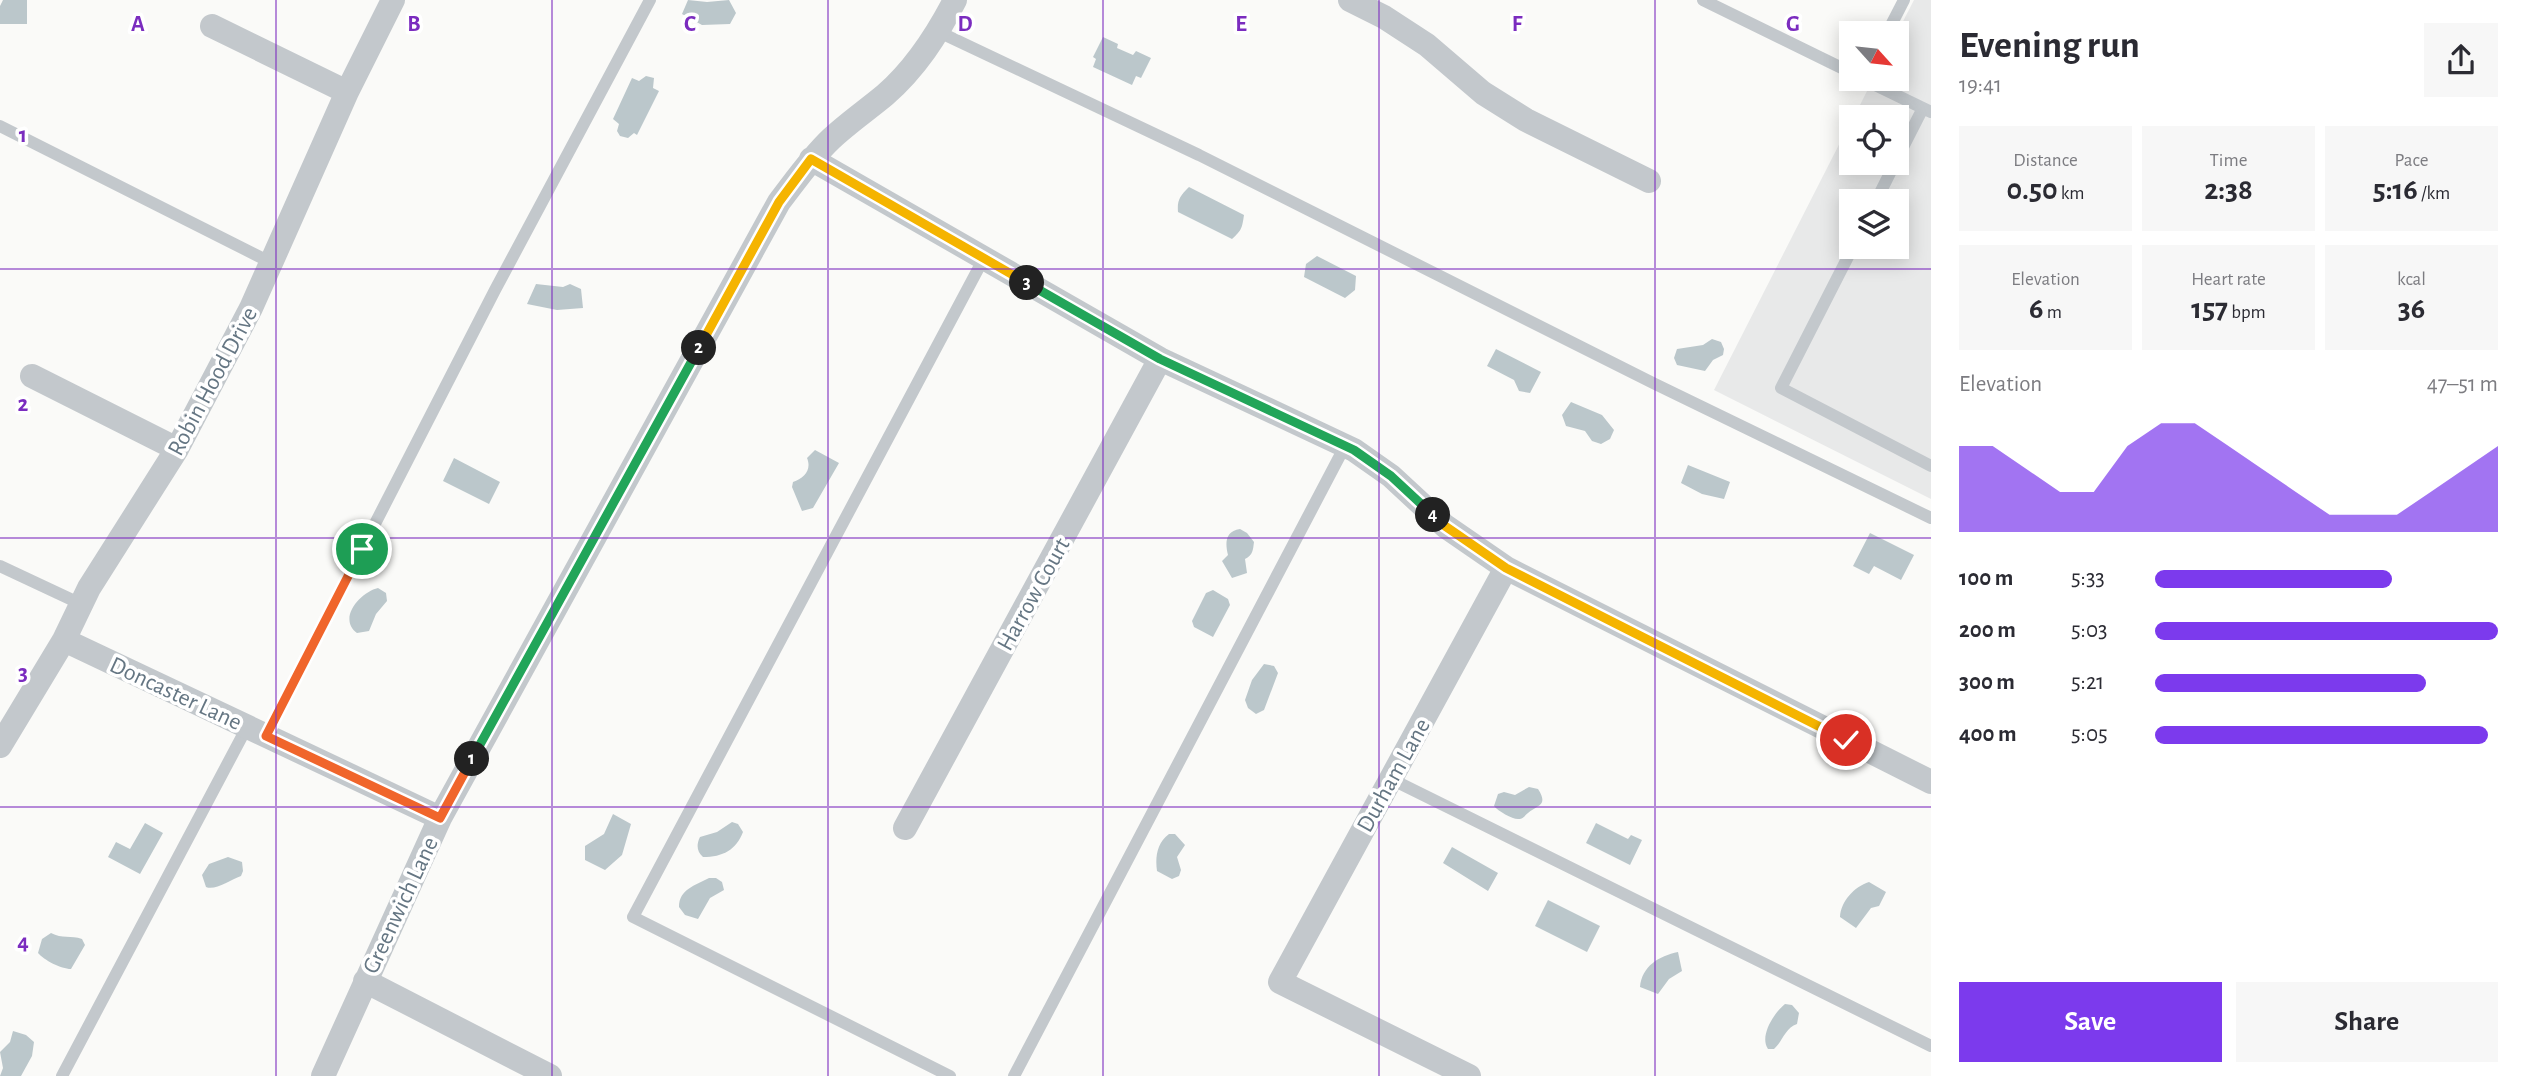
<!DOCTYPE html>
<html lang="en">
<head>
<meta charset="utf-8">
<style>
  body { margin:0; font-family:"Alegreya Sans",sans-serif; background:#f7f7f7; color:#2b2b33; height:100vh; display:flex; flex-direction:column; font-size:26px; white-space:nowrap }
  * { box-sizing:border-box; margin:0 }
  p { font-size:23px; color:#7c7c81 }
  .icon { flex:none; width:38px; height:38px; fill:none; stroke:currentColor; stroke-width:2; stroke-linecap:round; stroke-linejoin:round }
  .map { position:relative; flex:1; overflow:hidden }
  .sheet { display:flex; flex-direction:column; background:#fff; width:595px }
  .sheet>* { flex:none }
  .needle { width:46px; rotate:117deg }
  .buttons { position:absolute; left:1839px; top:21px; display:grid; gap:14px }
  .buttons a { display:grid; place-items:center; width:70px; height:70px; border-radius:0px; background:#fff; box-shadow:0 4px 18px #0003; font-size:35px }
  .pin { position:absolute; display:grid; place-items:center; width:60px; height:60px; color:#fff; margin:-30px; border:4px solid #fff; border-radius:50%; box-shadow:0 2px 7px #0007 }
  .km { position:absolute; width:35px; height:35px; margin:-18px; border-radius:50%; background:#222; color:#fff; font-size:19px; line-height:35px; text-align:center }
  .round { display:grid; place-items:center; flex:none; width:74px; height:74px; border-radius:0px; background:#f7f7f7 }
  .overview { display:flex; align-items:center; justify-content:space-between; height:119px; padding:0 28px }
  h1 { font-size:38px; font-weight:600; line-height:52px }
  .figures { display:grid; grid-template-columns:repeat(3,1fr); gap:10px; height:119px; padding:7px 28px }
  .figures div { display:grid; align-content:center; border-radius:0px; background:#f7f7f7; text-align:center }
  .figures b { font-size:30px; font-weight:600 }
  .figures small { font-size:19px; font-weight:400 }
  .figures p { font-size:19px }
  .chart { height:196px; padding:14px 28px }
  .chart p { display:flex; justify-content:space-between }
  .chart svg { width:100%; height:126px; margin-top:7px; fill:#7c3aed; opacity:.7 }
  .button { display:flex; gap:14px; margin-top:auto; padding:14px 28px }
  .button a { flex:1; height:80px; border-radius:0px; background:#7c3aed; color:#fff; font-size:28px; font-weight:600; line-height:80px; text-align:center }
  .button a+a { background:#f7f7f7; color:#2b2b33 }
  ul { padding:0 28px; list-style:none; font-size:23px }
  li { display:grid; grid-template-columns:112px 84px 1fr; align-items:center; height:52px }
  li i { height:18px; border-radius:9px; background:#7c3aed }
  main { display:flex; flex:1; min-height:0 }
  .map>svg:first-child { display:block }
</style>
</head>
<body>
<main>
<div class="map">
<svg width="1931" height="1076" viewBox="0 0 1931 1076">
  <rect width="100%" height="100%" fill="#fafaf8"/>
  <!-- built -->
  <path fill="#e8e9e9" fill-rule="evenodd" d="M 1914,0 L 1931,0 L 1931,499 L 1714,390 L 1851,121 L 1852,163 L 1897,163 L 1897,117 L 1854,117 L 1873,79 L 1897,79 L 1897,33 ZM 1852,201 L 1897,201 L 1897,247 L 1852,247 Z"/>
  <!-- water -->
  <path fill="#bbc7cb" d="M 3,0 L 27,0 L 27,24 L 0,24 L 0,6 Z
    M 688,0 L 707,2 L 729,0 L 736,13 L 730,24 L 702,25 L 682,14 Z
    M 1103,37 L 1118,44 L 1117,48 L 1133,55 L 1136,51 L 1151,58 L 1141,78 L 1136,76 L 1132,85 L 1093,67 L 1096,59 L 1093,57 Z
    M 646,76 L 654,78 L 653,88 L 659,91 L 637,135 L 634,133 L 628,138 L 620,136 L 617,131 L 619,124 L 613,119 L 632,78 L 639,81 Z
    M 1189,187 L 1244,215 C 1242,228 1242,230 1232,239 L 1178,212 C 1177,200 1180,196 1189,187 Z
    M 1317,256 L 1356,276 L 1355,290 L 1345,298 L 1304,277 L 1306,264 Z
    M 536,284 L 563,287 L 570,284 L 581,289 L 583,308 L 557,310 L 527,304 Z
    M 1712,339 L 1721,342 L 1724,349 L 1723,355 L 1713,360 L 1705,371 L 1677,365 L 1674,358 L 1677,349 L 1703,345 Z
    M 1496,349 L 1541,372 L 1530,393 L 1519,391 L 1514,380 L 1487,366 Z
    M 1571,402 L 1602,415 L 1614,430 L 1610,439 L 1601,444 L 1592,441 L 1585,431 L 1566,426 L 1562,415 Z
    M 815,450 L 839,463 L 813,508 L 802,511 L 792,487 L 793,482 C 804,478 812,470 807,458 Z
    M 454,458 L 500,482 L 489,504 L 443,481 Z
    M 1688,465 L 1730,482 L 1724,499 L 1702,494 L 1681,483 Z
    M 1240,529 L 1247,533 L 1254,542 C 1253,550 1253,555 1245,559 L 1247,573 L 1232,578 L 1222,561 L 1228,555 C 1225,543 1225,531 1240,529 Z
    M 1870,533 L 1914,555 L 1901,580 L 1874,566 L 1869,574 L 1853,566 Z
    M 378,588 L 386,593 L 387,601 L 376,614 L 369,631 L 357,633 C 337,618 361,592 378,588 Z
    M 1213,590 L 1228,599 L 1230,605 L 1213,637 L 1194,627 L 1192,621 L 1206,593 Z
    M 1264,664 L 1274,666 L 1278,673 L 1264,710 L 1256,714 L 1248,708 L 1245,700 L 1252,680 Z
    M 1529,787 L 1538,789 C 1549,806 1537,805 1528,813 C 1524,816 1524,819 1518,819 C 1512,819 1498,811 1494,806 L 1498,794 L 1504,792 L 1515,795 Z
    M 613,814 L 631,824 L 622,855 L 605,870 L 585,860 L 585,846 L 604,834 Z
    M 732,822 L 738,824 L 743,832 C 736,850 723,857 703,857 C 697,852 696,845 700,837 L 717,832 Z
    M 145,823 L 163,833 L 140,874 L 108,857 L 116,842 L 130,849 Z
    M 1596,823 L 1628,839 L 1631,835 L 1642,840 L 1630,865 L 1586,843 Z
    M 1169,834 L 1175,834 L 1185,845 L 1177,857 L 1181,870 L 1179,876 L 1172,879 L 1157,871 C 1155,857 1157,843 1169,834 Z
    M 1452,847 L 1498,873 L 1488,891 L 1443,863 Z
    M 228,857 L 242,862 L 243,871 L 241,876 C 230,880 215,891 206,887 L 202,875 L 209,864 Z
    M 709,878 L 716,878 L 722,882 L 724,890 L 710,898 L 698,919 L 685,915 L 679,907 C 679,889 696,885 709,878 Z
    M 1869,882 L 1886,892 L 1879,906 L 1871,908 L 1856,928 L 1840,917 C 1841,901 1854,887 1869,882 Z
    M 1548,900 L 1600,926 L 1587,952 L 1535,926 Z
    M 51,933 C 62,939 71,935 82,939 L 85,945 L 71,969 C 61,969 44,960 38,953 L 42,939 Z
    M 1678,952 L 1682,971 L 1669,979 L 1658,994 L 1640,987 C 1642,966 1659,956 1678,952 Z
    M 1785,1004 L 1792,1005 L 1799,1013 L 1797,1024 C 1785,1028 1783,1041 1774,1049 L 1768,1049 C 1759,1036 1774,1013 1785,1004 Z
    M 13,1031 L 26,1035 L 34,1042 L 32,1056 L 21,1076 L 0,1076 L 3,1068 L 0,1052 L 10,1042 Z"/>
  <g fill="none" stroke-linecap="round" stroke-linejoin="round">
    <!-- lane -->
    <path stroke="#c3c8cc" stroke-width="12" d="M 1703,0 L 1852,73
      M 939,32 L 1199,155 L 1653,383 L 1931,518
      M 1887,33 L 1904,0
      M 1863,79 L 1931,112
      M 0,126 L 272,263
      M 1897,159 L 1923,108
      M 1876,201 L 1895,163
      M 1853,247 L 1781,388 L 1931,466
      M 0,566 L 81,604
      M 266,736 L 495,290 L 650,0
      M 1391,779 L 1931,1046
      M 62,1076 L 247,727
      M 950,1076 L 633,917 L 984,258
      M 1014,1076 L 1345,446"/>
    <!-- street -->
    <path stroke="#c3c8cc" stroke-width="24" d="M 1350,0 L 1384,17 L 1427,45 L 1483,93 L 1526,120 L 1649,181
      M 212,26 L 347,92
      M 811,159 L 1160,359 L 1354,450 L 1391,476 L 1445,526 L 1506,568 L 1931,782
      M 32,376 L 177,449
      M 64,640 L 440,818
      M 0,746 L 64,640 L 89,588 L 177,449 L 251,308 L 347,92 L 393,0
      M 905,828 L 1160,359
      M 365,981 L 550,1076
      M 323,1076 L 440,818 L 779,202 C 796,180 811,158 831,139 C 848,123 867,110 885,95 C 916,68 937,35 955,0
      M 1469,1076 L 1280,982 L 1506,568"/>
  </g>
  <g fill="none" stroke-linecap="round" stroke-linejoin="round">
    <!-- split-1 casing -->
    <g stroke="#fff" stroke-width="14">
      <path id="split-1" d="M 362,549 L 266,736 L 440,818 L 472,759"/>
    </g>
    <!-- split-2 casing -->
    <g stroke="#fff" stroke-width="14">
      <path id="split-2" d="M 472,759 L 699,348"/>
    </g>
    <!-- split-3 casing -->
    <g stroke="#fff" stroke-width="14">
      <path id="split-3" d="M 699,348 L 779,202 L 811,159 L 1027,283"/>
    </g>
    <!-- split-4 casing -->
    <g stroke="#fff" stroke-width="14">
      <path id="split-4" d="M 1027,283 L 1160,359 L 1354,450 L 1391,476 L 1433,515"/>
    </g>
    <!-- split-5 casing -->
    <g stroke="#fff" stroke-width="14">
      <path id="split-5" d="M 1433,515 L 1445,526 L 1506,568 L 1846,740"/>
    </g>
    <!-- split-1 -->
    <use href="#split-1" stroke="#f0652b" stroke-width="9"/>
    <!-- split-2 -->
    <use href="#split-2" stroke="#22a559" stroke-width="9"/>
    <!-- split-3 -->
    <use href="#split-3" stroke="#f5b400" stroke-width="9"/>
    <!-- split-4 -->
    <use href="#split-4" stroke="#22a559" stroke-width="9"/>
    <!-- split-5 -->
    <use href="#split-5" stroke="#f5b400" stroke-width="9"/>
  </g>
  <!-- grid -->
  <path fill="none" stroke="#7b2cbf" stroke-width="2" stroke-opacity="0.55" d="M 276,0 L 276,1076M 552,0 L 552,1076M 828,0 L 828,1076M 1103,0 L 1103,1076M 1379,0 L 1379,1076M 1655,0 L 1655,1076M 0,269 L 1931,269M 0,538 L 1931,538M 0,807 L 1931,807"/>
  <g text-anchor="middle" stroke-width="7" stroke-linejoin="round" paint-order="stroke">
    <!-- street labels -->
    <g font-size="24" fill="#657683" stroke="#fff">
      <text transform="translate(212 381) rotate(-62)" y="8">Robin Hood Drive</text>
      <text transform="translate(1033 594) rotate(-61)" y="8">Harrow Court</text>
      <text transform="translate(176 693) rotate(25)" y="8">Doncaster Lane</text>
      <text transform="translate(1393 775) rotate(-61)" y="8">Durham Lane</text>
      <text transform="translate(400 905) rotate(-65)" y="8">Greenwich Lane</text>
    </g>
  </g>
  <g font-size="23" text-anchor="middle" font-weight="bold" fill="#7b2cbf" stroke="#fff" stroke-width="7" stroke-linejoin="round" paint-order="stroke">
    <text x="138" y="31">A</text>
    <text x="414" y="31">B</text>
    <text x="690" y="31">C</text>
    <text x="965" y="31">D</text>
    <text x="1241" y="31">E</text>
    <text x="1517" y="31">F</text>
    <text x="1793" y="31">G</text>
    <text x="23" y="142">1</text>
    <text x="23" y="411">2</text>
    <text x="23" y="680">3</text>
    <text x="23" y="949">4</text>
  </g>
</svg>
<div class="buttons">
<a><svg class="needle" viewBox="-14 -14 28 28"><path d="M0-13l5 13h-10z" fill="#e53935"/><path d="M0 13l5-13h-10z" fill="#7c7c81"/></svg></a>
<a><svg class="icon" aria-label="locate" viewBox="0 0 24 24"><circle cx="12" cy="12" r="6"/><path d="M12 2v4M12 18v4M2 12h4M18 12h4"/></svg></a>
<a><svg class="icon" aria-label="layers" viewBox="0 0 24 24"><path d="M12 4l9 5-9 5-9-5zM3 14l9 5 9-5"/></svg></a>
</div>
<div class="pin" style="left:362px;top:549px;background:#1e9e55"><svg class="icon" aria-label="arrive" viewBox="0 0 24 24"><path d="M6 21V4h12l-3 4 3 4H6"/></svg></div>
<div class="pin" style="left:1846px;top:740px;background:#d93025"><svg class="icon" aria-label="check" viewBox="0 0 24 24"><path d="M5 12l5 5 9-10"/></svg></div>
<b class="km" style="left:472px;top:759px">1</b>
<b class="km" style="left:699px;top:348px">2</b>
<b class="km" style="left:1027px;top:283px">3</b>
<b class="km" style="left:1433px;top:515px">4</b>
</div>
<section class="sheet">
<div class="overview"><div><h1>Evening run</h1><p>19:41</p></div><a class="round"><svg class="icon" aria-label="share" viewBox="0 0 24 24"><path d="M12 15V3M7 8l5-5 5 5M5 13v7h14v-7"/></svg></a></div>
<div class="figures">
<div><p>Distance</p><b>0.50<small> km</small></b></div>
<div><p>Time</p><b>2:38</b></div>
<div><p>Pace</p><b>5:16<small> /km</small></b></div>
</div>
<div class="figures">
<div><p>Elevation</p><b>6<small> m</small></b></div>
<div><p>Heart rate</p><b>157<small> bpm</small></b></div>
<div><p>kcal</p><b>36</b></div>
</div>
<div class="chart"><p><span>Elevation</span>47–51 m</p>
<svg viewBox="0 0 160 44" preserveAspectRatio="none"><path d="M0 44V14L10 14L20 22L30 30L40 30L50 14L60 6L70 6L80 14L90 22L100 30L110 38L120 38L130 38L140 30L150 22L160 14V44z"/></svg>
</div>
<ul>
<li><b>100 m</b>5:33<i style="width:69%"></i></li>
<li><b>200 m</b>5:03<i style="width:100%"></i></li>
<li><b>300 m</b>5:21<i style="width:79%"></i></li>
<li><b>400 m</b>5:05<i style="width:97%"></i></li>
</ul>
<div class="button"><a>Save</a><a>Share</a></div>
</section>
</main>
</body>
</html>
